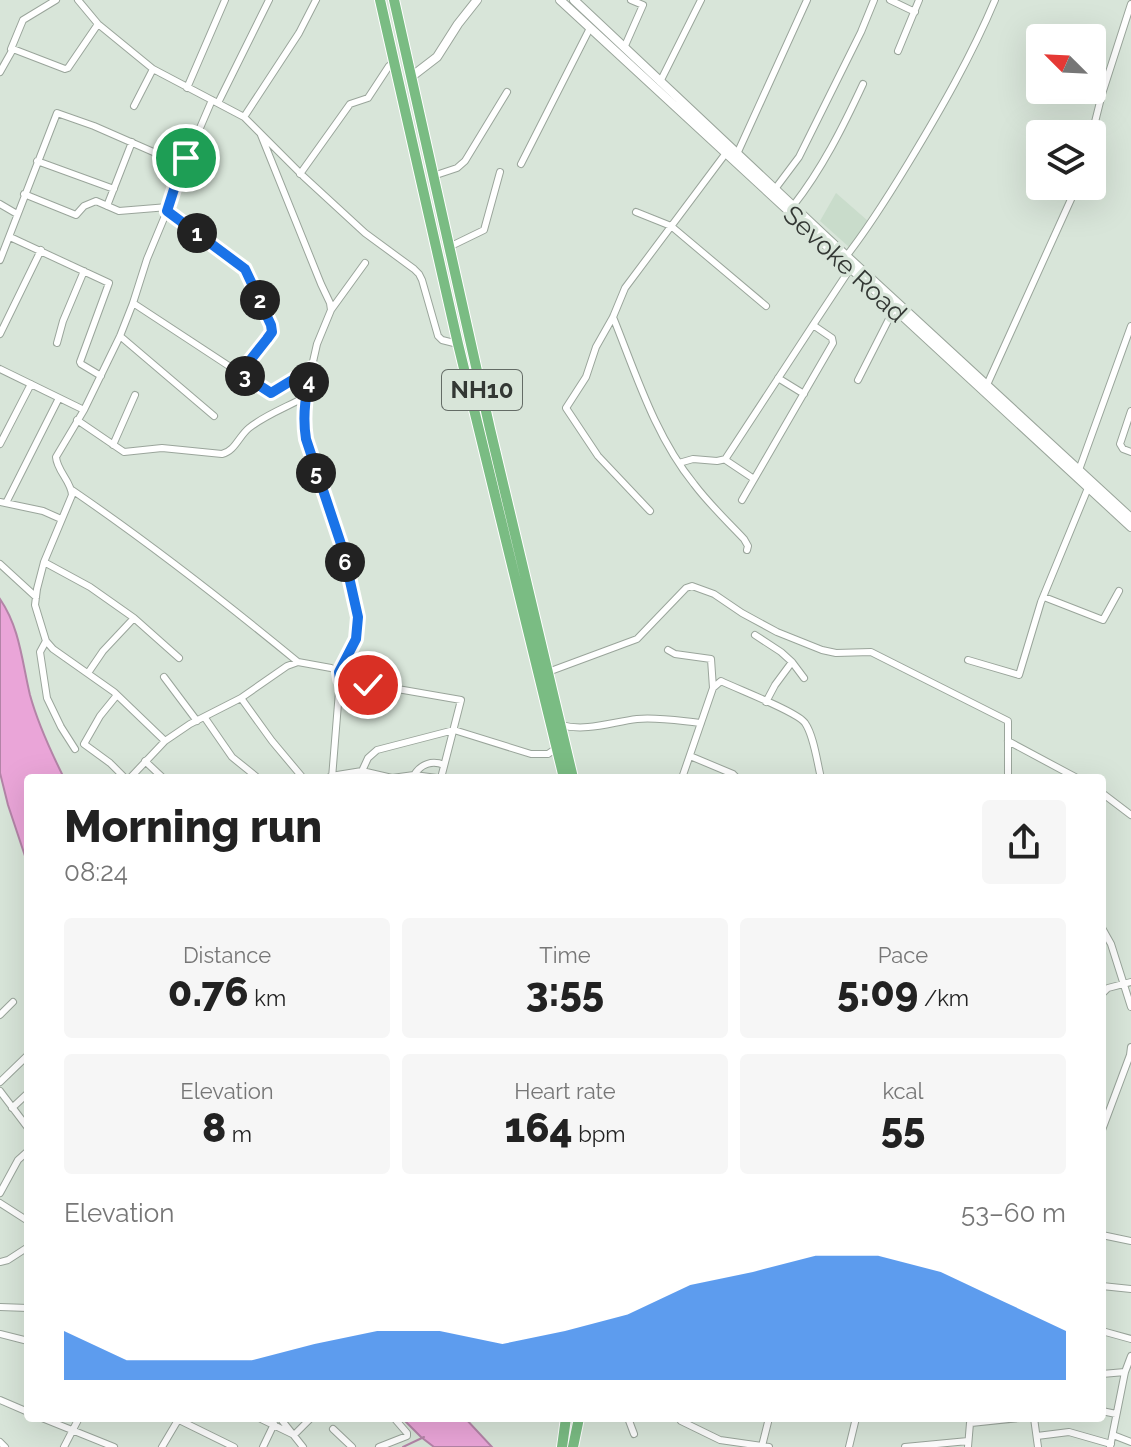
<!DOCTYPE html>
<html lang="en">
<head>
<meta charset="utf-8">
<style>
  body { margin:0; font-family:Raleway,sans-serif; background:#f6f6f6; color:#222; height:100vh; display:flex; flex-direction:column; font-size:30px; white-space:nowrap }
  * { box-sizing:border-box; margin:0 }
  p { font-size:26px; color:#767676 }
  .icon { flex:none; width:44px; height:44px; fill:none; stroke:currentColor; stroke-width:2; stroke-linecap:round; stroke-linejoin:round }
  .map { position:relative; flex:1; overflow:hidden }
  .drawer { position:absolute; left:24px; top:774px; width:1082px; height:648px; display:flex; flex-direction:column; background:#fff; border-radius:8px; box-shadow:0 8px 32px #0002 }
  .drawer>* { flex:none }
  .needle { width:52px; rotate:294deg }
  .tools { position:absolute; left:1026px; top:24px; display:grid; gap:16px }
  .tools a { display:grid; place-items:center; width:80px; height:80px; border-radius:8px; background:#fff; box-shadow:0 8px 32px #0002; font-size:40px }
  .pin { position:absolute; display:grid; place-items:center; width:68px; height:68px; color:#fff; margin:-34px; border:4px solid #fff; border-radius:50%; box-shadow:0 2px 8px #0007 }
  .km { position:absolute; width:40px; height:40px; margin:-20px; border-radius:50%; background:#222; color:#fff; font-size:22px; line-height:40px; text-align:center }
  .round { display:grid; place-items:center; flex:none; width:84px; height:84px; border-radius:8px; background:#f6f6f6 }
  .summary { display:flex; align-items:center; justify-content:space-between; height:136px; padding:0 40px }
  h1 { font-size:44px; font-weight:800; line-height:60px }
  .figures { display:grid; grid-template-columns:repeat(3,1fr); gap:12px; height:136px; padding:8px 40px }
  .figures div { display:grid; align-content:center; border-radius:8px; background:#f6f6f6; text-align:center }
  .figures b { font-size:40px; font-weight:800 }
  .figures small { font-size:22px; font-weight:400 }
  .figures p { font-size:22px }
  .chart { height:224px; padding:16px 40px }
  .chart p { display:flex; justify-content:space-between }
  .chart svg { width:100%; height:144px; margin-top:8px; fill:#1a73e8; opacity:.7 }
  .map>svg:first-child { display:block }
</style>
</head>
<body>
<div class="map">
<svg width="1131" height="1447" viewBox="0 0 1131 1447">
  <rect width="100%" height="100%" fill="#d8e5d9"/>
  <!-- built -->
  <path fill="#c9dccb" d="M 836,193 L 868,221 L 849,247 L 820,221 Z"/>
  <!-- water -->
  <path fill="#eaa5d8" stroke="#b384a7" stroke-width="2" d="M 0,599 C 20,628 22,662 30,695 C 38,724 51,752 64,778 L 28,778 L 28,865 L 8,805 L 0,773 Z
    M 402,1418 L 465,1418 L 492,1447 L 434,1447 L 421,1437 Z"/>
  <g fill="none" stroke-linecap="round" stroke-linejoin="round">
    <!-- stream -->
    <path stroke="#b384a7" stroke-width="2" d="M 403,1447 L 424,1437"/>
    <!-- street casing -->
    <g stroke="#9aa59b" stroke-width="8">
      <path id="street" d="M 78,0 L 98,24 L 153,69 L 244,117 L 303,176 L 365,233 L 414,269 L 419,274 L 422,280 L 438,336 L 442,340 L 458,344
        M 890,0 L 915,12
        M 624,48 L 643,5 L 631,0
        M 11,49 L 23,20 L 56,0
        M 898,51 L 919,0
        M 0,72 L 13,49 L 65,69 L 68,68 L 98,24
        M 660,82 L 701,0
        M 187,88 L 225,0
        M 218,103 L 269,0
        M 134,106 L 153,69
        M 244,117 L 299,33 L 316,0
        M 1092,134 L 1102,94 L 1131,4
        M 261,135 L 321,284 L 330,303 L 331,310 L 317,344 L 305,397 L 303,421 L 311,458 L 343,550 L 358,617 L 356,639 L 339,672
        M 737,154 L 807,0
        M 37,161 L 114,189
        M 521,164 L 590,28
        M 300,174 L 350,104 L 368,98 L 389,66 L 394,62
        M 433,176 L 457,168 L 465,161 L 507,92
        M 775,189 L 799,157 L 861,32 L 874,0
        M 24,194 L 76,215 L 84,206 L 96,201 L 119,211 L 168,207
        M 0,204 L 17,214
        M 107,206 L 132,142
        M 793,206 C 822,169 843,127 863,84
        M 167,211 L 245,269 L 273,330 L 271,334 L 240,373
        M 636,212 L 671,226 L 766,306
        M 10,237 L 109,283 L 80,362 L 81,364 L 101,376
        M 449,247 L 484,230 L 500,172
        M 844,259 C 868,229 889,195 909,162 C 941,109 971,57 995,0
        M 0,260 L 57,113 L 94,126 L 183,165
        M 133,303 L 270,393 L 312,368
        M 331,310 L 365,263
        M 613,317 C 636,374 655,436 694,484 C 709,504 727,521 744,539 L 748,546 L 747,550
        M 0,334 L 41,250
        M 120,336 L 214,416
        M 57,343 L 63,321 L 84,271
        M 0,369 L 84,410
        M 778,378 L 804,394
        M 858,380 L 894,309
        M 986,387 L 1077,186
        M 1131,411 L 1120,444 L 1123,449 L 1131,452
        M 77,420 L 124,452 L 162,448 L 222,454 C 235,451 239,436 249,428 C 265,415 287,407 305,397
        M 0,444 L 31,384
        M 113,445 L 135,395
        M 679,463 L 693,459 L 717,461 L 726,459
        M 1079,470 L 1131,326
        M 754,479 L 727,461 L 726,458 L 813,325
        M 72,490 C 151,544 225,602 298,662
        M 742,500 L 833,343 L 832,338 L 813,325 L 850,269
        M 0,502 L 43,511 L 61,519
        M 6,503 L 59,398
        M 650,511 L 598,456 L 566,408 L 586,377 L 596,347 L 613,317 L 625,288 L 726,153
        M 44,562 L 90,587 L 134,618 L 103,651 L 88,673
        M 0,564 L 36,597
        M 1044,597 L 1103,620 L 1119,591
        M 134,618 L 179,658
        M 755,635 L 781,652 L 792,662
        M 46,641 L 40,652 L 47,698 L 61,727 L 75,749
        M 668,650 L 675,654 L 711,659 L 713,688
        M 968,660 L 1019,675 L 1041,602 L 1088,488
        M 548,672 L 637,639 L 686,588 L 692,586 L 714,594 L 742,613 L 777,632 L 822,650 L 836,653 L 871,652 L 1008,721 L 1008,778
        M 164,677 L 197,721
        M 340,679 L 461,700 L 441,778
        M 117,695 L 100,716 L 84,744 L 110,763 L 125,778
        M 241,698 L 272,741 L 303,778
        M 766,702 L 775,685 L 792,662 L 804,678
        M 205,718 L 232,757 L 258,778
        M 561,725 C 586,732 612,722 637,719 C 658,717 680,721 701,723
        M 165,741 L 114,692 L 53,649 L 46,641 L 35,605 L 37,589 L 44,562 L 72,495 C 71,481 57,471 56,457 L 84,410 L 120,336 L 133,303 L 147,259 L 167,211 L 175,186 L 212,100
        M 1008,741 L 1077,778
        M 690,756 L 733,774 L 737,778
        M 145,761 L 163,778
        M 362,771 L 368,758 L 377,750 L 454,730 L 531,754 L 548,754 L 558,747
        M 414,775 C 421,764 432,760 444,765
        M 331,776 L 362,771 L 392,778
        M 130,778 L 165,741 L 190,724 L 241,698 L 287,666 L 298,662 L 331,668 L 339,672 L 340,679 L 332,778
        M 392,778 L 414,775 L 437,778
        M 682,778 L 713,688 L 721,681 C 737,689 798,712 805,723 C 814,736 817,762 821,778
        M 1102,793 L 1131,815
        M 1102,928 L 1111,944 L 1131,1007
        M 1102,994 L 1108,988 L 1131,982
        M 0,1015 L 13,1002
        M 0,1082 L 28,1055
        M 0,1091 L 28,1128
        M 12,1108 L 28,1093
        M 1102,1130 L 1130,1055 L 1131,1047
        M 0,1193 L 18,1160 L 28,1151
        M 0,1203 L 28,1221
        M 1102,1235 L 1131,1241
        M 0,1262 L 8,1260 L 28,1247
        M 1102,1286 L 1131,1289
        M 0,1307 L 28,1308
        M 1102,1331 L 1131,1339
        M 0,1334 L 28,1341
        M 1102,1374 L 1125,1372
        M 0,1400 L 28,1412
        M 1102,1411 L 1116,1414
        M 42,1418 L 114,1447
        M 175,1418 L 234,1447
        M 259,1418 L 294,1435 L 311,1418
        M 280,1418 L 303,1447
        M 628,1418 L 634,1434
        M 679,1418 L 681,1421 L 720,1440 L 769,1447
        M 968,1418 L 971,1423 L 1019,1418
        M 1034,1418 L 1038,1447
        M 333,1429 L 352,1447
        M 1113,1435 L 1131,1442
        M 1037,1436 L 1069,1432 L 1111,1444
        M 0,1442 L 5,1447
        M 762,1446 L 769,1418
        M 64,1447 L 79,1418
        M 162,1447 L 178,1420
        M 263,1447 L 274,1424
        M 379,1447 L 407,1436 L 407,1433 L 394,1418
        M 849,1447 L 856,1418
        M 905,1447 L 968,1441
        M 968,1447 L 970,1423
        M 1110,1447 L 1125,1372 L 1131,1356"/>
    </g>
    <!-- secondary casing -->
    <g stroke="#9aa59b" stroke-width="10">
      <path id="secondary" d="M 560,0 L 1131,527
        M 574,0 L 827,238 L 1131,518
        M 411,77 L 437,57 L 458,24 L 477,0"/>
    </g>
    <!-- highway casing -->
    <g stroke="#fff" stroke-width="12">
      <path id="highway" d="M 380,0 L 458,344 L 564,778
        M 394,0 L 490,429 L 573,778
        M 562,1447 L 566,1418
        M 573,1447 L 579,1418"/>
    </g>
    <!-- street -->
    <use href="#street" stroke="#fff" stroke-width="6"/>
    <!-- secondary -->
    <use href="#secondary" stroke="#fff" stroke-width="8"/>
    <!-- highway -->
    <use href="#highway" stroke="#7abc83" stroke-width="10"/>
  </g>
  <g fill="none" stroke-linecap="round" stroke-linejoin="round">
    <!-- route casing -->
    <g stroke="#fff" stroke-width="16">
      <path id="route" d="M 186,158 L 175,186 L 167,211 L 245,269 L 271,325 L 272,332 L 267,339 L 240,373 L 271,393 L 312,368 C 306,393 302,414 306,439 L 343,550 L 358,617 L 356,639 L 339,672 L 340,679 L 368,685"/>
    </g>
    <!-- route -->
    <use href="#route" stroke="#1a73e8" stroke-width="10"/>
  </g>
  <g text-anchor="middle" stroke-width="7" stroke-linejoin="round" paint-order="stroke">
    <!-- shield labels -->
    <rect fill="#d8e5d9" stroke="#646c66" stroke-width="2" x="442" y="370" width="80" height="40" rx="6"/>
    <g font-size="24" font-weight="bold" fill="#333834">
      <text x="482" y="398">NH10</text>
    </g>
    <!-- street labels -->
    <g font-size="26" fill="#333834" stroke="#d8e5d9">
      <text transform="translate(845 264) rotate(43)" y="9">Sevoke Road</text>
    </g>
  </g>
</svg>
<div class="tools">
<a><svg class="needle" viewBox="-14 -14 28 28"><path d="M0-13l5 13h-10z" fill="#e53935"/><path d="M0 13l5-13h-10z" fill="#767676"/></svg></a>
<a><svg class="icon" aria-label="layers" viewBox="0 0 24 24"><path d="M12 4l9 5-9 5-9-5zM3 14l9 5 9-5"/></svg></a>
</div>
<div class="pin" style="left:186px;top:158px;background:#1e9e55"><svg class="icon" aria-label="arrive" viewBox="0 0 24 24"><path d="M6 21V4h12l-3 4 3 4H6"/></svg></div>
<div class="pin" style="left:368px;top:685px;background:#d93025"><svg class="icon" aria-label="check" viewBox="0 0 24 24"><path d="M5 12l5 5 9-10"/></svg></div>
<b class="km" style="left:197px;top:233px">1</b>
<b class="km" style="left:260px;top:300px">2</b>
<b class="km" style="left:245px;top:376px">3</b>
<b class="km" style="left:309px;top:382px">4</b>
<b class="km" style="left:316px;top:473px">5</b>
<b class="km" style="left:345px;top:562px">6</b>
<section class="drawer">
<div class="summary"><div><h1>Morning run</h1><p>08:24</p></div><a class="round"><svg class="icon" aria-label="share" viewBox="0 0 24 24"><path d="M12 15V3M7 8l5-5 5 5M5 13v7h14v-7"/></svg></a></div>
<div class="figures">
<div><p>Distance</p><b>0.76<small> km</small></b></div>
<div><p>Time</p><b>3:55</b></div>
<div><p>Pace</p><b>5:09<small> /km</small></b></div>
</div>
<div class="figures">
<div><p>Elevation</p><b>8<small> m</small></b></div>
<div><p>Heart rate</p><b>164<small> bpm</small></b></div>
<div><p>kcal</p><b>55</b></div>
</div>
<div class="chart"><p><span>Elevation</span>53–60 m</p>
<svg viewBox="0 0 160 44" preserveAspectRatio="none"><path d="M0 44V29L10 38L20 38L30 38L40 33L50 29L60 29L70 33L80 29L90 24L100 15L110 11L120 6L130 6L140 11L150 20L160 29V44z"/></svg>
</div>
</section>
</div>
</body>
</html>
